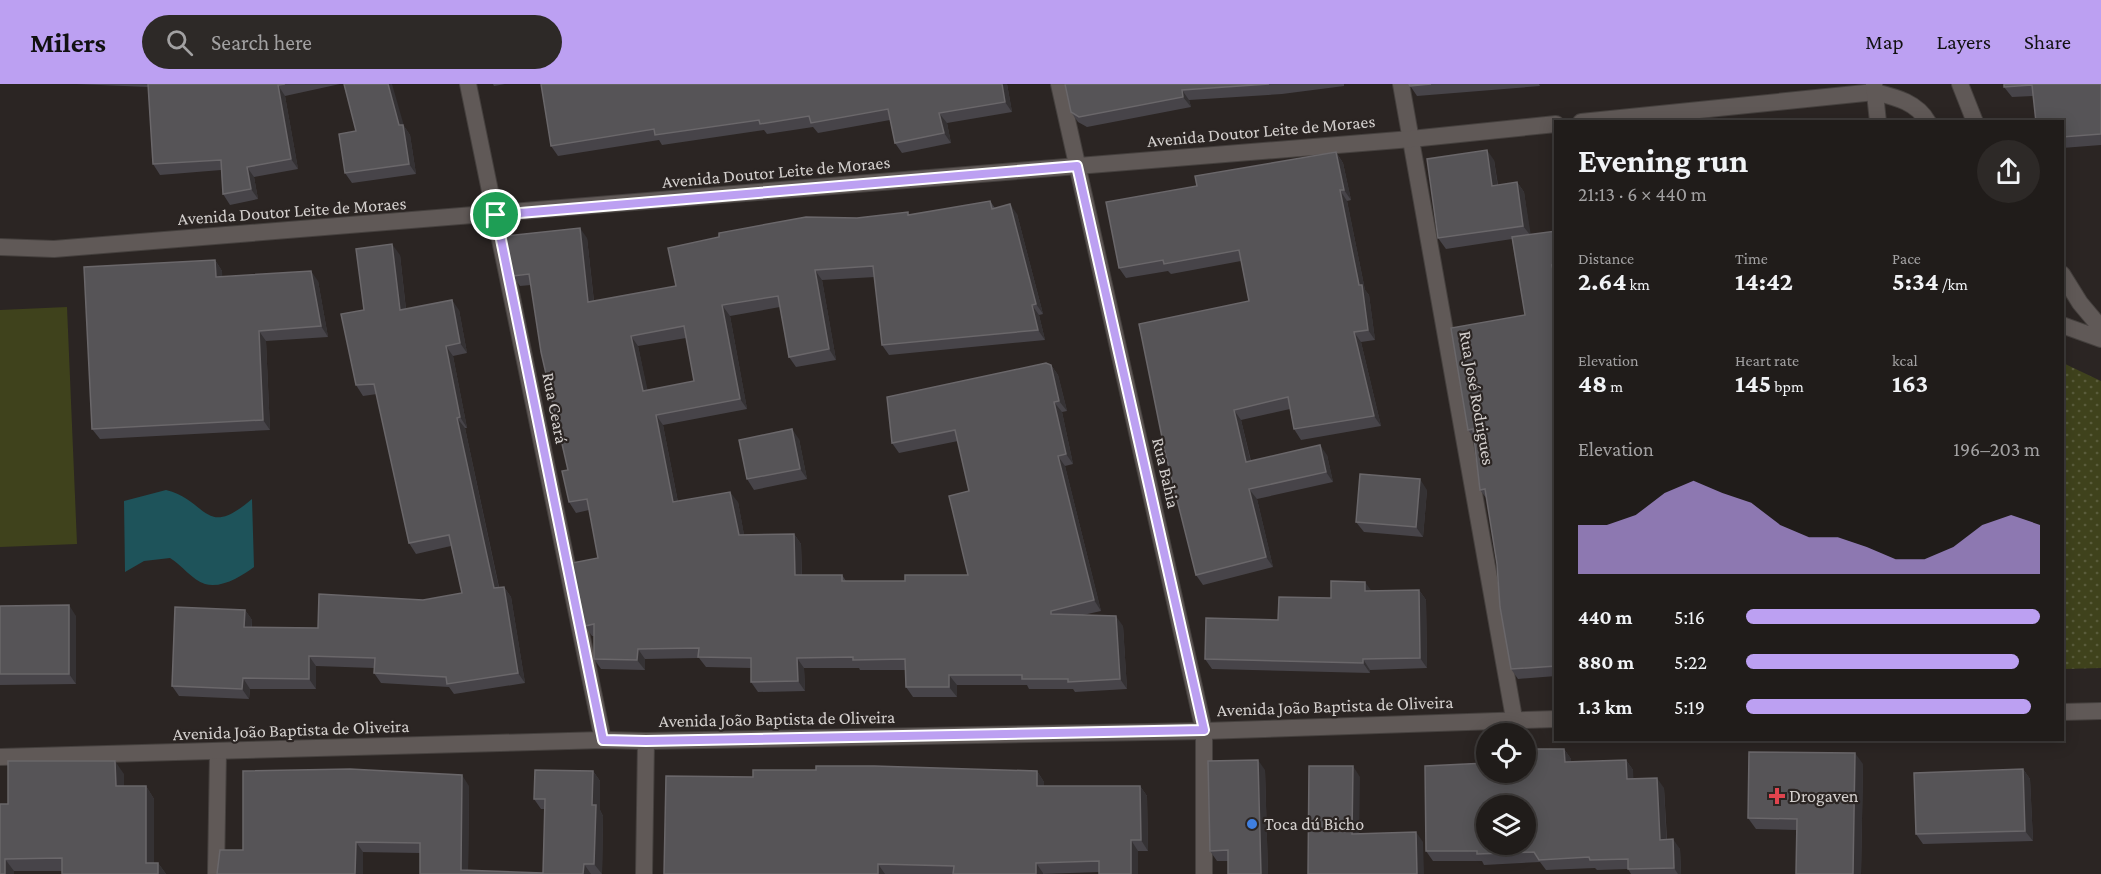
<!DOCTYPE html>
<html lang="en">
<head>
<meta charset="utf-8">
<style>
  body { margin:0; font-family:"Crimson Pro",serif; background:#2d2927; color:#f1f3f6; height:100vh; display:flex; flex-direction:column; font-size:22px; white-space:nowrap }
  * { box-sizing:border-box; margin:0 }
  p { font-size:20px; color:#a2a1a2 }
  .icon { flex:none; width:33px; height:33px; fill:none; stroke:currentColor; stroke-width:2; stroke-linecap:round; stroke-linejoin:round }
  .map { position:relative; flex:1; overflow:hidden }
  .drawer { position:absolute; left:1554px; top:36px; width:510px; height:621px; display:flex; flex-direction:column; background:#201c1a; border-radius:0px; box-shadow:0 3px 15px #0003,0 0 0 2px #3d3a39 }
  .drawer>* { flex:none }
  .buttons { position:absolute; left:1476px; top:639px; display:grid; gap:12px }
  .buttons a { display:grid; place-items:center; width:60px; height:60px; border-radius:50%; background:#201c1a; box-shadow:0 3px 15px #0003,0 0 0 2px #3d3a39; font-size:30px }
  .pin { position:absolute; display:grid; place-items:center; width:51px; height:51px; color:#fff; margin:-26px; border:3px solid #fff; border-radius:50%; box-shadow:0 2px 6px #0007 }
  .round { display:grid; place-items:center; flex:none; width:63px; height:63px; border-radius:32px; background:#2d2927 }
  .headline { display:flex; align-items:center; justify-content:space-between; height:102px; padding:0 24px }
  h1 { font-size:33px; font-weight:700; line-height:45px }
  .figures { display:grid; grid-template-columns:repeat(3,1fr); gap:9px; height:102px; padding:6px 24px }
  .figures div { display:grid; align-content:center }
  .figures b { font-size:26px; font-weight:700 }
  .figures small { font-size:16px; font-weight:400 }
  .figures p { font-size:16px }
  .chart { height:168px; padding:12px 24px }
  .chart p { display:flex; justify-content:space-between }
  .chart svg { width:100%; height:108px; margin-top:6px; fill:#bca0f2; opacity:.7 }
  ul { padding:0 24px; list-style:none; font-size:20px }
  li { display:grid; grid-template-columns:96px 72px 1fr; align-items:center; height:45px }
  li i { height:15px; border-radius:8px; background:#bca0f2 }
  header { display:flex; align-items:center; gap:36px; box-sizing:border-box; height:84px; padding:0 30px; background:#bca0f2; color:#111 }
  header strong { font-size:28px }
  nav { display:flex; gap:33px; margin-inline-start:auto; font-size:21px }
  .search { width:420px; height:54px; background:#2d2927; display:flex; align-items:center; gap:15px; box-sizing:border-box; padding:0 21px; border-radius:33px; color:#a2a1a2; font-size:22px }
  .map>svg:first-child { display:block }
</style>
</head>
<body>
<header>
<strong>Milers</strong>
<div class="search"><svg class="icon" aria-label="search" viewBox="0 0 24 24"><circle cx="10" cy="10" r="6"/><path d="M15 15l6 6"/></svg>Search here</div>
<nav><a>Map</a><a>Layers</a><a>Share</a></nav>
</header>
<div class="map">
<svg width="2101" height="790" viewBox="0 0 2101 790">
  <defs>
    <pattern id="grass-dots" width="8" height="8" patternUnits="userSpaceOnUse" patternTransform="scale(1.5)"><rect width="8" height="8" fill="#3f421c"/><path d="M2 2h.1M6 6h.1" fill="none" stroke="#5a5c3c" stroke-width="1.8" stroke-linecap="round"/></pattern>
  </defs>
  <rect width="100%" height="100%" fill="#2b2523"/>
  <!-- grass -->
  <path fill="url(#grass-dots)" d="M 2063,279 L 2101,297 L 2101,584 L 2063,585 Z"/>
  <!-- garden -->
  <path fill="#3f421c" d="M 67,223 L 77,460 L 0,463 L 0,226 Z"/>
  <!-- water -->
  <path fill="#1e535a" d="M 166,406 C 209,417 204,456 252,415 L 254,483 C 242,492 221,505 205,500 C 192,496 182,481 170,474 L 144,477 L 125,488 L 124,417 Z"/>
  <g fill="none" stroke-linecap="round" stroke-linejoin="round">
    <!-- minor casing -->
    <g stroke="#45403e" stroke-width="18">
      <path id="minor" d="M 468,0 L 603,656
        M 1059,0 L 1204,647 L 1204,790
        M 1401,0 L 1514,634
        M 216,790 L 218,668
        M 644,790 L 646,657"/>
    </g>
    <!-- tertiary casing -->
    <g stroke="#45403e" stroke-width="18">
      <path id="tertiary" d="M 1581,38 L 1875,8
        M 0,163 L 54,165 L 1411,55 L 1556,40
        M 0,673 L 603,656 L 646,657 L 1204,647 L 1556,635"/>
    </g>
    <!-- secondary casing -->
    <g stroke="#45403e" stroke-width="18">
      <path id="secondary" d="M 1874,0 L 1878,38
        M 1960,0 L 1975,38
        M 1875,8 C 1895,13 1917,18 1928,38
        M 2062,190 L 2080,219 L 2101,244
        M 2062,241 L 2101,255
        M 2062,628 L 2101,627"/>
    </g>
    <!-- minor -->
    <use href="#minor" stroke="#605957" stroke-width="16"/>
    <!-- tertiary -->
    <use href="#tertiary" stroke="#605957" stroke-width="16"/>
    <!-- secondary -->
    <use href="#secondary" stroke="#605957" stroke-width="16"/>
  </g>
  <!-- wall -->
  <path fill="#474449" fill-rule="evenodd" d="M 76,0 L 340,0 L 285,12 L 298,85 L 254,93 L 258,115 L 230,121 L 223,110 L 221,86 L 160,91 L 153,80 L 148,3 Z
    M 493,0 L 505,0 L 494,2 Z
    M 541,0 L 1007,0 L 1012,28 L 947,39 L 951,59 L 902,69 L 895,59 L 890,36 L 818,49 L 813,43 L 767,50 L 764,46 L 662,61 L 659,56 L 558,72 L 551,62 Z
    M 1065,0 L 1344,0 L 1344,2 L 1282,10 L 1189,16 L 1191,23 L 1087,43 L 1078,38 L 1071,28 Z
    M 1409,0 L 1539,0 L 1540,2 L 1417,12 Z
    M 2004,0 L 2101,0 L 2101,61 L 2062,64 L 2062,38 L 2033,12 L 2012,13 L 2004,3 Z
    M 404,42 L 410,51 L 416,90 L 352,99 L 345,89 L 356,47 Z
    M 1336,68 L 1343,79 L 1351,116 L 1347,117 L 1365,206 L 1369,211 L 1375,256 L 1361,258 L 1381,342 L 1301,356 L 1294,345 L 1290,325 L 1241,336 L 1251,377 L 1327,371 L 1333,398 L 1257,415 L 1273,483 L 1203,501 L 1196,491 L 1249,217 L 1241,177 L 1171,190 L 1168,187 L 1126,194 L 1119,184 L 1197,102 Z
    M 1494,76 L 1498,101 L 1517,98 L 1524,108 L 1530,151 L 1556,147 L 1556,592 L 1518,595 L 1511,585 L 1497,480 L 1487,415 L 1480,406 L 1474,354 L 1468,346 L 1525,231 L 1512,155 L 1446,165 L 1438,154 Z
    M 990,117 L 995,124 L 1017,130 L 1043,230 L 1039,231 L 1045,256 L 889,271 L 882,261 L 875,193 L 822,196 L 836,276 L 796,283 L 789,273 L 780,223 L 730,232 L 747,325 L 663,341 L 678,418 L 738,418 L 744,451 L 794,450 L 801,460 L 802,491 L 842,491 L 846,497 L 905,497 L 968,491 L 969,407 L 958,357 L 899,369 L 892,359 L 1051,281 L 1058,291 L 1067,327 L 1062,328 L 1073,380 L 1065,382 L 1101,527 L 1083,531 L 1123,542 L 1127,605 L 1075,608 L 1073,605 L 1029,605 L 1027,601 L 957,601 L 957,613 L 913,613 L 906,603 L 905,586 L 860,586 L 859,584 L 804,584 L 805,607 L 758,608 L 751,598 L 751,584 L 706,583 L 699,574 L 645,575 L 645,586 L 601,585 L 594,575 L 594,552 L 592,552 L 585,542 L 598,474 L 589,426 L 576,429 L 569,418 L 568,386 L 531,201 L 520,202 L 513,192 L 587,154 L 594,217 L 676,202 L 857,134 L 910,131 ZM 686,254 L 694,297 L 647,306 L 638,262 Z
    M 400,171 L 406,225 L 459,226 L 467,269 L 453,272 L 467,344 L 465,344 L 499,503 L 504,503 L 511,513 L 525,599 L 454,610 L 449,603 L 381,599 L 374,589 L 374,584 L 316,582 L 316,605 L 250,605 L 249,615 L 179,612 L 172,602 L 245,526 L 252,536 L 252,543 L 318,544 L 423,516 L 462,509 L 451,462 L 416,470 L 409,459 L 377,310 L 363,312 L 356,301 L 364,226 Z
    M 215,176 L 222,187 L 222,193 L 318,197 L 328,253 L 266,257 L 270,346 L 100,355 L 92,345 Z
    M 799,355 L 807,395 L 754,406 L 747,395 Z
    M 1427,406 L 1423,453 L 1364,448 L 1356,438 Z
    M 1419,506 L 1426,516 L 1427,584 L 1370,586 L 1370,589 L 1212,585 L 1205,575 L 1278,536 L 1331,514 L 1371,507 Z
    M 0,522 L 76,532 L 76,600 L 0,601 Z
    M 1564,665 L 1571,675 L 1571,678 L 1626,676 L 1633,686 L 1633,695 L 1664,704 L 1667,755 L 1680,765 L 1681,790 L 1631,790 L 1628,785 L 1597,786 L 1595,784 L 1546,786 L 1540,778 L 1484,781 L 1482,777 L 1433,777 L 1426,767 L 1486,688 Z
    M 1863,680 L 1861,790 L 1796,790 L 1797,746 L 1756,745 L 1748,734 Z
    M 2023,685 L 2030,695 L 2033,757 L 1923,760 L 1916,750 Z
    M 1265,686 L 1268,790 L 1228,790 L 1228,777 L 1217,777 L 1210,767 Z
    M 593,687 L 600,697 L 600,726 L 603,732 L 602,790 L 420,790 L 420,769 L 243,766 L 469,702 L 468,787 L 543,789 L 545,725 L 541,725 L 534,715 Z
    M 1037,687 L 1044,698 L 1044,702 L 1140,702 L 1147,712 L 1148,767 L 1138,767 L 1099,788 L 1043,790 L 664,790 L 753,693 Z
    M 124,690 L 124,702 L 146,702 L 154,715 L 154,779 L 158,779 L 166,790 L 62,790 L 62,787 L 14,787 L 14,790 L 0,790 L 8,720 Z"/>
  <!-- shaded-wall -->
  <path fill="#353234" d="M 388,0 L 392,0 L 404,42 L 410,51 L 416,90 L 409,80 Z
    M 1002,0 L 1007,0 L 1012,28 L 1005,18 Z
    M 278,1 L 285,12 L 298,85 L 291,75 Z
    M 1182,6 L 1189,16 L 1191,23 L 1183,13 Z
    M 939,29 L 947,39 L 951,59 L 944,49 Z
    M 1487,66 L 1494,76 L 1499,112 L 1492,102 Z
    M 1336,68 L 1343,79 L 1351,116 L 1344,106 Z
    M 247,83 L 254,93 L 258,115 L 251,105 Z
    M 1517,98 L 1524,108 L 1531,152 L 1523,142 Z
    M 1340,106 L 1347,117 L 1365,206 L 1369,211 L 1375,256 L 1368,246 Z
    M 1010,120 L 1017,130 L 1043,230 L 1036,220 Z
    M 580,144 L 587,154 L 595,228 L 588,218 Z
    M 392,160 L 400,171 L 407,236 L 400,226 Z
    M 215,176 L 222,187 L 223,203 L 216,193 Z
    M 1552,181 L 1556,186 L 1556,201 Z
    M 815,186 L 822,196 L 836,276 L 829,265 Z
    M 311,187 L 318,197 L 328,253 L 321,242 Z
    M 452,216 L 459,226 L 467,269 L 460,259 Z
    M 722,221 L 730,232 L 747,325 L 740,315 Z
    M 1032,221 L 1039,231 L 1045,256 L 1038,246 Z
    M 259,247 L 266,257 L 270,346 L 263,336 Z
    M 1354,248 L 1361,258 L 1381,342 L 1374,332 Z
    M 631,252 L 638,262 L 650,317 L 643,307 Z
    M 446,262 L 453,272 L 467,344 L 460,333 Z
    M 1051,281 L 1058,291 L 1067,327 L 1059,317 Z
    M 1054,318 L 1062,328 L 1073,380 L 1066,370 Z
    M 1234,326 L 1241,336 L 1253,388 L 1246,378 Z
    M 656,331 L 663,341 L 680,429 L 673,418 Z
    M 457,334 L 465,344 L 501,514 L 494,504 Z
    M 792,345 L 799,355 L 807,395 L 800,385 Z
    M 1320,361 L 1327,371 L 1333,398 L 1326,388 Z
    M 1058,372 L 1065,382 L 1101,527 L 1094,516 Z
    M 1420,395 L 1427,406 L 1423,453 L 1416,443 Z
    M 1249,405 L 1257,415 L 1273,483 L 1266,473 Z
    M 730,408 L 738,418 L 746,461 L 739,451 Z
    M 794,450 L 801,460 L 802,502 L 795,491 Z
    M 1365,498 L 1373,509 L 1365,507 Z
    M 504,503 L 511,513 L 525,599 L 518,589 Z
    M 1419,506 L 1426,516 L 1427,584 L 1420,574 Z
    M 69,521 L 76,532 L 76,600 L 69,590 Z
    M 245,526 L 252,536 L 251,554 L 244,543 Z
    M 1116,532 L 1123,542 L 1127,605 L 1120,595 Z
    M 638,565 L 645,575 L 645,586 L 637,576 Z
    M 309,572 L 316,582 L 316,605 L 309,595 Z
    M 797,574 L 804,584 L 805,607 L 798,597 Z
    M 1363,575 L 1370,586 L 1370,589 L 1363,579 Z
    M 949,591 L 957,601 L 957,613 L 949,603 Z
    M 243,594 L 250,605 L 249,615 L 242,605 Z
    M 1564,665 L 1571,675 L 1572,688 L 1565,678 Z
    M 1855,669 L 1863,680 L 1861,790 L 1853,790 Z
    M 1258,676 L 1265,686 L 1268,790 L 1261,790 Z
    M 1626,676 L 1633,686 L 1634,705 L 1627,695 Z
    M 115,677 L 124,690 L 124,714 L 116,702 Z
    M 1353,682 L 1360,693 L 1359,760 L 1352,750 Z
    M 2023,685 L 2030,695 L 2033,757 L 2025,747 Z
    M 593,687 L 600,697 L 600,726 L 603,732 L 602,790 L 594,780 L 592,721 Z
    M 1037,687 L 1044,698 L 1044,712 L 1037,702 Z
    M 462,691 L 469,702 L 468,790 L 461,786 Z
    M 1657,694 L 1664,704 L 1667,766 L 1660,756 Z
    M 146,702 L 154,715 L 154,790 L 146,779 Z
    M 1140,702 L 1147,712 L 1148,767 L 1141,756 Z
    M 1416,748 L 1423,758 L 1424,790 L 1417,790 Z
    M 1673,755 L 1680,765 L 1681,790 L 1678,790 L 1674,784 Z
    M 1131,756 L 1138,767 L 1138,790 L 1131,790 Z
    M 356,758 L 363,768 L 363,790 L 355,790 Z
    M 5,775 L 14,787 L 14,790 L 5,790 Z
    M 158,779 L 166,790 L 158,790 Z
    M 1036,779 L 1043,789 L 1043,790 L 1036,790 Z
    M 584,780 L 591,790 L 583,790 Z
    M 878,780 L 885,790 L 878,790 Z"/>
  <!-- building -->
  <path fill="#565457" stroke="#6a676a" stroke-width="1.5" fill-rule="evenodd" d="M 148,0 L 285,0 L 278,1 L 291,75 L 247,83 L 251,105 L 223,110 L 221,76 L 153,80 Z
    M 344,0 L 388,0 L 399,41 L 403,41 L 409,80 L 345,89 L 339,50 L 356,47 Z
    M 541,0 L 1002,0 L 1005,18 L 939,29 L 944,49 L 895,59 L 888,25 L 811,39 L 809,32 L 760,40 L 759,36 L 655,51 L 654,45 L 551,62 Z
    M 1065,0 L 1269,0 L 1182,6 L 1183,13 L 1079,33 L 1071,28 Z
    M 1409,0 L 1431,0 L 1410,2 Z
    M 2004,0 L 2101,0 L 2101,50 L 2062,53 L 2062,38 L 2036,38 L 2032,1 L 2004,3 Z
    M 1487,66 L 1492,102 L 1517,98 L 1523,142 L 1438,154 L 1427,75 Z
    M 1336,68 L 1344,106 L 1340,106 L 1359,201 L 1362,201 L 1368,246 L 1354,248 L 1374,332 L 1294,345 L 1288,313 L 1234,326 L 1246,378 L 1320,361 L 1326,388 L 1249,405 L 1266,473 L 1196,491 L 1165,368 L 1139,240 L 1249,217 L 1239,166 L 1164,180 L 1163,176 L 1119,184 L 1106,118 L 1197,102 L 1195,92 Z
    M 990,117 L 992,125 L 1010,120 L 1036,220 L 1032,221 L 1038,246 L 882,261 L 873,182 L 815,186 L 829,265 L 789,273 L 778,212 L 722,221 L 740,315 L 656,331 L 673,418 L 730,408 L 739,451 L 794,450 L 795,491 L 842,491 L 842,497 L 905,497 L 905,491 L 968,491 L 949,412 L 969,407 L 955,346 L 892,359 L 887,313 L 1046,279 L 1051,281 L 1059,317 L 1054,318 L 1066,370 L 1058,372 L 1094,516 L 1051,527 L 1051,530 L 1116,532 L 1120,595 L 1068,598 L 1068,595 L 1022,595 L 1022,591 L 949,591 L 949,603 L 906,603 L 905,575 L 853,576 L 853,573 L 797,574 L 798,597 L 751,598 L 751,574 L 698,573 L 699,564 L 638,565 L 637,576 L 594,575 L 594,540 L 585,542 L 572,479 L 598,474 L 587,415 L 569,418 L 562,387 L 568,386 L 541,268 L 529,190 L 513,192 L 505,152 L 580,144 L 588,218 L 676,202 L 668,164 L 719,153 L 719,149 L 806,133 L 857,134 L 908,128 L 908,131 ZM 684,242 L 694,297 L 643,307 L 631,252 Z
    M 1556,147 L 1556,181 L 1552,181 L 1556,201 L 1556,428 L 1555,428 L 1556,433 L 1556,582 L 1511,585 L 1500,523 L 1497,480 L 1485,405 L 1480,406 L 1473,345 L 1468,346 L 1451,244 L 1525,231 L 1512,153 Z
    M 392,160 L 400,226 L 452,216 L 460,259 L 446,262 L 460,333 L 457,334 L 494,504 L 504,503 L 518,589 L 447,600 L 446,593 L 374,589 L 375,574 L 309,572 L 309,595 L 243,594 L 242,605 L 172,602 L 175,523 L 245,526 L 244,543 L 318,544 L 319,510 L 423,516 L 462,509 L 449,451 L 409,459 L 374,300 L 356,301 L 341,230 L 364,226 L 356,165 Z
    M 215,176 L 216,193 L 311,187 L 321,242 L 259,247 L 263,336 L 92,345 L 84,183 Z
    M 792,345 L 800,385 L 747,395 L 739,356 Z
    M 1360,390 L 1420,395 L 1416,443 L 1356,438 Z
    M 1331,497 L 1365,498 L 1365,507 L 1419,506 L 1420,574 L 1363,575 L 1363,579 L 1205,575 L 1206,534 L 1278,536 L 1279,513 L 1331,514 Z
    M 69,521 L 69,590 L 0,590 L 0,522 Z
    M 1526,665 L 1564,665 L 1565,678 L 1626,676 L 1627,695 L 1657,694 L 1660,756 L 1673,755 L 1674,784 L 1628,785 L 1628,775 L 1590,776 L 1589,773 L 1539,776 L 1534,768 L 1477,770 L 1477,767 L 1426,767 L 1425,682 L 1486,679 L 1486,688 L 1526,688 ZM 1486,722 L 1526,722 L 1526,760 L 1486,760 Z
    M 1749,668 L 1855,669 L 1853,790 L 1796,790 L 1797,735 L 1748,734 Z
    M 1258,676 L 1261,790 L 1228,790 L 1228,766 L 1210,767 L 1208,677 Z
    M 8,677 L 115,677 L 116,702 L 146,702 L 146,779 L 158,779 L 158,790 L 62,790 L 62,774 L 5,775 L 5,790 L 0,790 L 0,720 L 8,720 Z
    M 816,682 L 874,682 L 1037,687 L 1037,702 L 1140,702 L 1141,756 L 1131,756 L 1131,790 L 1099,790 L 1099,777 L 1036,779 L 1036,790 L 953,790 L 954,782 L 878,780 L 878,790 L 664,790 L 666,692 L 753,693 L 753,686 L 816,686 Z
    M 1309,682 L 1353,682 L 1352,750 L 1416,748 L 1417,790 L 1308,790 Z
    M 350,685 L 462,691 L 461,786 L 543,789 L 545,715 L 534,715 L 535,686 L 593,687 L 592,721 L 596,721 L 594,780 L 584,780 L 583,790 L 420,790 L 420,759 L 356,758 L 355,790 L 217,790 L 220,766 L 243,766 L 243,687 Z
    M 2023,685 L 2025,747 L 1916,750 L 1914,689 Z"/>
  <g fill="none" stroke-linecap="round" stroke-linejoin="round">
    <!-- route casing -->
    <g stroke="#fff" stroke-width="12">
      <path id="route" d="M 1077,82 L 1204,646 L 646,657 L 603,656 L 496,131 Z"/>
    </g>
    <!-- route -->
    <use href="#route" stroke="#bca0f2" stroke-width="8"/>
  </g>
  <!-- markers -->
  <path fill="#e0444e" stroke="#2b2523" stroke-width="2" d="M1774 703h6v6h6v6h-6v6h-6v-6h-6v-6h6z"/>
  <circle fill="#3f7fe0" stroke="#2b2523" stroke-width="2" cx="1252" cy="740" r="6"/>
  <g text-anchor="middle" stroke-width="4.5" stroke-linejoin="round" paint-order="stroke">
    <!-- street labels -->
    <g font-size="18" fill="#d4d0ce" stroke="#2b2523">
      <text transform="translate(1261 47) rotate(-5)" y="6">Avenida Doutor Leite de Moraes</text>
      <text transform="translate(776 88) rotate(-5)" y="6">Avenida Doutor Leite de Moraes</text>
      <text transform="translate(292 127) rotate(-4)" y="6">Avenida Doutor Leite de Moraes</text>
      <text transform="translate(1477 314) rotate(80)" y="6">Rua José Rodrigues</text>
      <text transform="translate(555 324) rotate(79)" y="6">Rua Ceará</text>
      <text transform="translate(1166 389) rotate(77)" y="6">Rua Bahia</text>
      <text transform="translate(1335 622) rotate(-2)" y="6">Avenida João Baptista de Oliveira</text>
      <text transform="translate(777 635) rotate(-1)" y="6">Avenida João Baptista de Oliveira</text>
      <text transform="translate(291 646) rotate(-2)" y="6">Avenida João Baptista de Oliveira</text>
    </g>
    <!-- poi labels -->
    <g font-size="18" fill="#d4d0ce" stroke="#2b2523" text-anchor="start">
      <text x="1789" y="718">Drogaven</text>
      <text x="1264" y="746">Toca dú Bicho</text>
    </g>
  </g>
</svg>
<div class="buttons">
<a><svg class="icon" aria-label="locate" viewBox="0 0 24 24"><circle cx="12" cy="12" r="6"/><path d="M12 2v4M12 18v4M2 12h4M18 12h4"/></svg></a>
<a><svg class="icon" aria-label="layers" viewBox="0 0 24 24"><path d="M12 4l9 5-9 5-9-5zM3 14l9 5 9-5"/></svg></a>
</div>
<div class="pin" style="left:496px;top:131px;background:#1e9e55"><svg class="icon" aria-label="arrive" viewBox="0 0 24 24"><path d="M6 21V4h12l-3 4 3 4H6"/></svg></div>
<section class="drawer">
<div class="headline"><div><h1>Evening run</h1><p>21:13 · 6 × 440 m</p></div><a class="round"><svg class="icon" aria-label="share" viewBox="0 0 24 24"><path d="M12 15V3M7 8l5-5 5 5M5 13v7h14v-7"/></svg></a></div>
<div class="figures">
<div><p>Distance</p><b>2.64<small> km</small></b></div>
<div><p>Time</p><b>14:42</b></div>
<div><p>Pace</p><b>5:34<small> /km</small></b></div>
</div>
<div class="figures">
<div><p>Elevation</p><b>48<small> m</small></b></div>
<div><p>Heart rate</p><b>145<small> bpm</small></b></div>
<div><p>kcal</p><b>163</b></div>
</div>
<div class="chart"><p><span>Elevation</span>196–203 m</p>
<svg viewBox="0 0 160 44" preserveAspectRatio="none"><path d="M0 44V24L10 24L20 20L30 11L40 6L50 11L60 15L70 24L80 29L90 29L100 33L110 38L120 38L130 33L140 24L150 20L160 24V44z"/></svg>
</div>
<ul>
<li><b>440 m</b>5:16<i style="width:100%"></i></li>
<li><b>880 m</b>5:22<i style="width:93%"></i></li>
<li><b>1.3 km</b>5:19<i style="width:97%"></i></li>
</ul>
</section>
</div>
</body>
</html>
